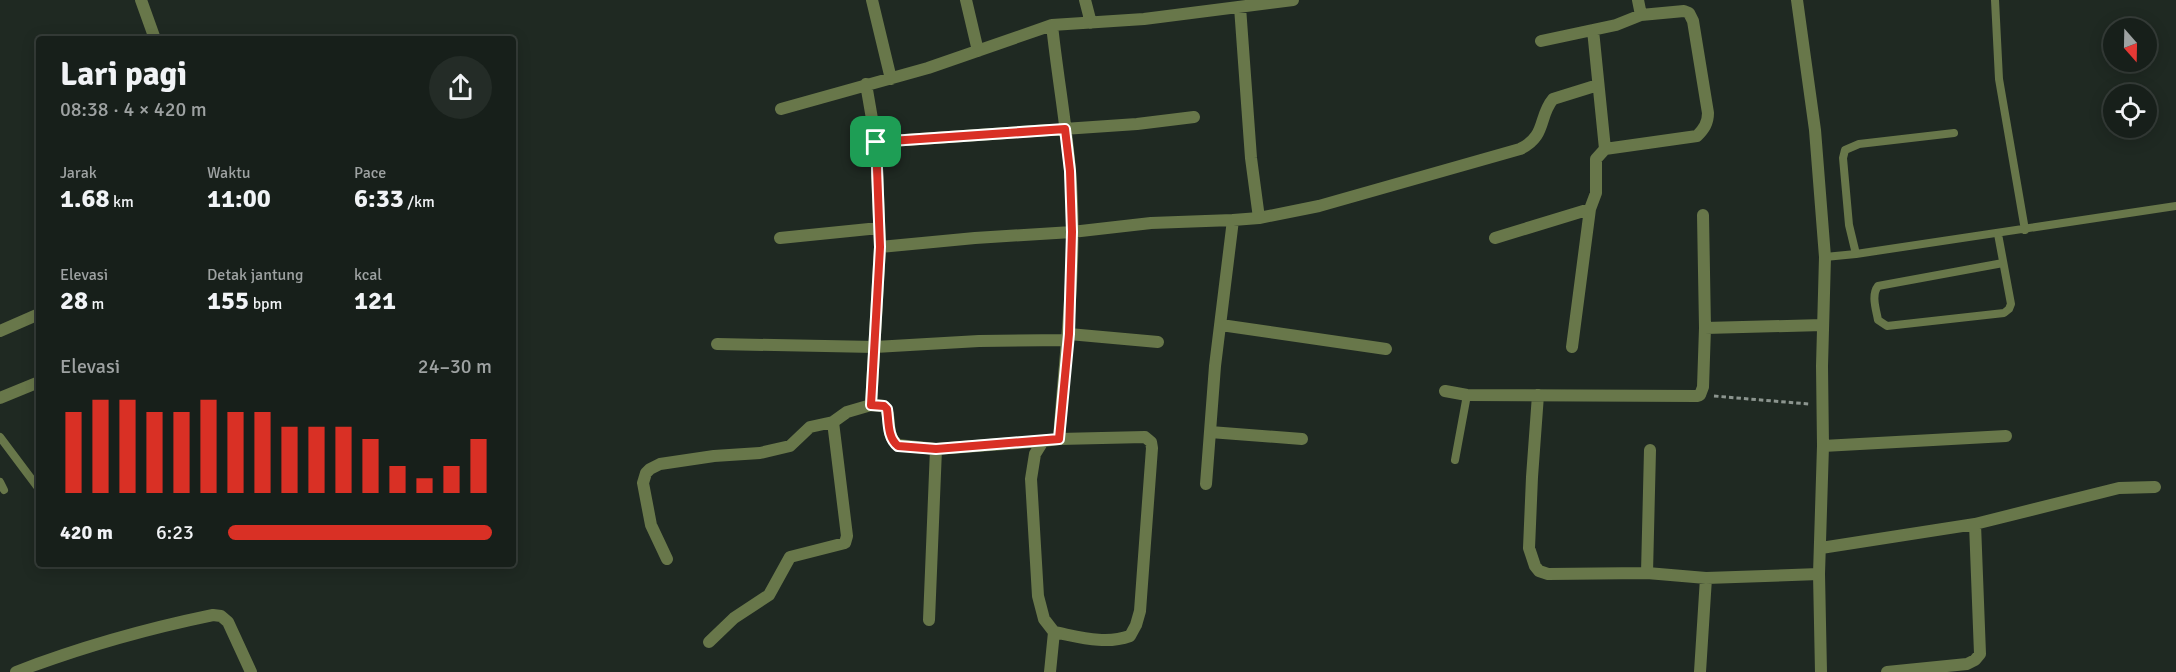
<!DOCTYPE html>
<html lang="id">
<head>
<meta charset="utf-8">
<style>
  body { margin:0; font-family:Signika,sans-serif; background:#242c27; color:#f1f3f6; height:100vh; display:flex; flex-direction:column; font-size:22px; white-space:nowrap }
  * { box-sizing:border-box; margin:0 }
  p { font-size:20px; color:#9ea2a2 }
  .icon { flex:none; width:33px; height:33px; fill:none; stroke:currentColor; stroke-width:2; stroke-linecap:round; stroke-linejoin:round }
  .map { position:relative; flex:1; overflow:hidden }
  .panel { position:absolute; left:36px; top:36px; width:480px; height:531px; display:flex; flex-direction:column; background:#171f1a; border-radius:6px; box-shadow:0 3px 15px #0003,0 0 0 2px #363d39 }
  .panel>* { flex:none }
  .needle { width:39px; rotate:160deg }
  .fabs { position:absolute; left:2103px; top:18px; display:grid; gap:12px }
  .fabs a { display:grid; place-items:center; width:54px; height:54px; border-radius:50%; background:#171f1a; box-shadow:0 3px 15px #0003,0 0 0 2px #363d39; font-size:30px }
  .pin { position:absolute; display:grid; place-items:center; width:51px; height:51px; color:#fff; margin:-26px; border-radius:12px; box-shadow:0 3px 9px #0006 }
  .round { display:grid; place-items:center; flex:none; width:63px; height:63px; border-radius:32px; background:#242c27 }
  .summary { display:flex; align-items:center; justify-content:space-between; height:102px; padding:0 24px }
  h1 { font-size:33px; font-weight:700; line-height:45px }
  .metrics { display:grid; grid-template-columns:repeat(3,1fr); gap:9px; height:102px; padding:6px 24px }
  .metrics div { display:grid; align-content:center }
  .metrics b { font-size:26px; font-weight:700 }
  .metrics small { font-size:16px; font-weight:400 }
  .metrics p { font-size:16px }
  .chart { height:168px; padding:12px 24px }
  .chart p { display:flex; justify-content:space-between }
  .chart svg { width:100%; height:108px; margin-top:6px; stroke:#d93025; stroke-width:6 }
  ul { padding:0 24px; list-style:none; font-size:20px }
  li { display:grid; grid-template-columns:96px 72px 1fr; align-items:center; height:45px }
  li i { height:15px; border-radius:8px; background:#d93025 }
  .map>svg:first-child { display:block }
</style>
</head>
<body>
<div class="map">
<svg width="2176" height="672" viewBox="0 0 2176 672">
  <rect width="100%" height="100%" fill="#1f2922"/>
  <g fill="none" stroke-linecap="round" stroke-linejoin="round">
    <!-- path -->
    <path stroke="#8c958f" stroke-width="3" stroke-dasharray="4.5 3" stroke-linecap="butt" d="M 1714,396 L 1809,404"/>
    <!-- service -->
    <path stroke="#68774a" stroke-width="8" d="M 1995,0 L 1999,79 L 2025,230
      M 1998,234 L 2011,304 L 2009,309 L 2004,313 L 1887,326 L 1878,320 C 1876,309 1871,295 1878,286 L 2003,263
      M 1856,254 L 2176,206
      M 1825,257 L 1856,254 L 1849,225 L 1843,158 L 1845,150 L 1859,144 L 1954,133
      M 0,437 L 39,489
      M 1455,460 L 1467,395
      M 0,482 L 4,490"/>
    <!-- minor -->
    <path stroke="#68774a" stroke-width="12" d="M 141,0 L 155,39
      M 872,0 L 891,79
      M 966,0 L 978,51
      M 1085,0 L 1091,23
      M 1638,0 L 1641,15
      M 1797,0 L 1815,130 L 1825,257 L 1822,366 L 1823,446 L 1819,574 L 1821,672
      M 1541,41 L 1616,25 L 1641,15 L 1684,11 L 1689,13 L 1693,21 L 1708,113 C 1708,123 1704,129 1697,136 L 1605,149
      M 781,109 L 928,68 L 1052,25 L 1144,19 L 1293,0
      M 876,142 L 1137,124 L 1194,117
      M 1703,215 L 1705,328
      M 1259,218 L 1319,206 L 1520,149 C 1547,136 1538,117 1553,99 L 1598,85
      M 780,238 L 879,228
      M 1495,238 L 1590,209
      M 880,247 L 975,238 L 1072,232 L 1151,223 L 1233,220
      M 1221,325 L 1386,349
      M 0,331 L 39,314
      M 1069,334 L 1158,342
      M 717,344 L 875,347 L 979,341 L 1068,340
      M 1572,347 L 1590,209 L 1596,193 L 1596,159 L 1605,149 L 1593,30
      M 1445,391 L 1467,395 L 1697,396 L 1700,395 L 1703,387 L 1705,328 L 1823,325
      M 1538,395 L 1532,477 L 1529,548 L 1535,566 L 1539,571 L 1548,574 L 1647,573 L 1706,578 L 1819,574
      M 0,398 L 39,382
      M 871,405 L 884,406 C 893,417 884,435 898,445 L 936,449 L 1043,441
      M 1210,432 L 1302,439
      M 1823,446 L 2006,436
      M 1206,484 L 1215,366 L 1233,220 L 1259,218 L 1251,158 L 1240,7
      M 1975,524 L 2119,488 L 2155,487
      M 1821,548 L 1975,524 L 1980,654 L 1975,660 L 1967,664 L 1887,672
      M 667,559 L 651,525 L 643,483 L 646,473 L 650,469 L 660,464 L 714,456 L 760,453 L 790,446 L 810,427 L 833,422 L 847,412 L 871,405 L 880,247 L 876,142 L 866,84
      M 1647,573 L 1650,450
      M 929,620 L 936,449
      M 1054,632 C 1080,637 1105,645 1130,636 L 1136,625 L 1140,611 L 1152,448 L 1151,442 L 1145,437 L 1059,439
      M 709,642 L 734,618 L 769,595 L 790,557 L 845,543 L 847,536 L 833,422
      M 16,672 C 81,647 145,629 213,615 L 221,616 L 228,622 L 251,672
      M 1050,672 L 1054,632 L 1044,619 L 1038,596 L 1031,479 L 1035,454 L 1043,441 L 1059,439 C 1065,350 1078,260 1070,170 C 1066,122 1057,73 1052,25
      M 1700,672 L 1706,578"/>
  </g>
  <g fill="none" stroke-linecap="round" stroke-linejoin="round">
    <!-- route casing -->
    <g stroke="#fff" stroke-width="12">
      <path id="route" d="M 1065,129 L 1070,171 L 1072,232 L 1069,334 L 1059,439 L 936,449 L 898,446 C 887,437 889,421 887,409 L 884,406 L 871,405 L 880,247 L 876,142 Z"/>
    </g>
    <!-- route -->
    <use href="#route" stroke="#d93025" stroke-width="8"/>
  </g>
</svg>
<div class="fabs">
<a><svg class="needle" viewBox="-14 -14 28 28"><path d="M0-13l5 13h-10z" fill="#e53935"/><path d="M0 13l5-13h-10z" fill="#9ea2a2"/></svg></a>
<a><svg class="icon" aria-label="locate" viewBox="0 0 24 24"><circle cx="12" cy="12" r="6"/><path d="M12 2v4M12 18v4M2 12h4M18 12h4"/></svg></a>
</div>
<div class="pin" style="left:876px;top:142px;background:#1e9e55"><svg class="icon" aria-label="arrive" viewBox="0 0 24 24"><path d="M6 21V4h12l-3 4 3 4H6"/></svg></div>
<section class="panel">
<div class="summary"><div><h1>Lari pagi</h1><p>08:38 · 4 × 420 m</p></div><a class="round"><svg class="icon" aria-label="share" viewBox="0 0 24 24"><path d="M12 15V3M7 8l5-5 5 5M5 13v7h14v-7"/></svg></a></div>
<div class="metrics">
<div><p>Jarak</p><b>1.68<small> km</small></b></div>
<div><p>Waktu</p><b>11:00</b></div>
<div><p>Pace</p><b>6:33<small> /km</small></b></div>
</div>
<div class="metrics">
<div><p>Elevasi</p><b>28<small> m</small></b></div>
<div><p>Detak jantung</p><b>155<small> bpm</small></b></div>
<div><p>kcal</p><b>121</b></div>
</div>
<div class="chart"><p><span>Elevasi</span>24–30 m</p>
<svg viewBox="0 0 160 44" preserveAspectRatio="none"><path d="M5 44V11M15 44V6M25 44V6M35 44V11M45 44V11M55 44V6M65 44V11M75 44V11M85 44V17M95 44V17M105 44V17M115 44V22M125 44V33M135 44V38M145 44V33M155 44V22"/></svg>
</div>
<ul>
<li><b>420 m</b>6:23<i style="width:100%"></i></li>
</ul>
</section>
</div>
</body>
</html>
